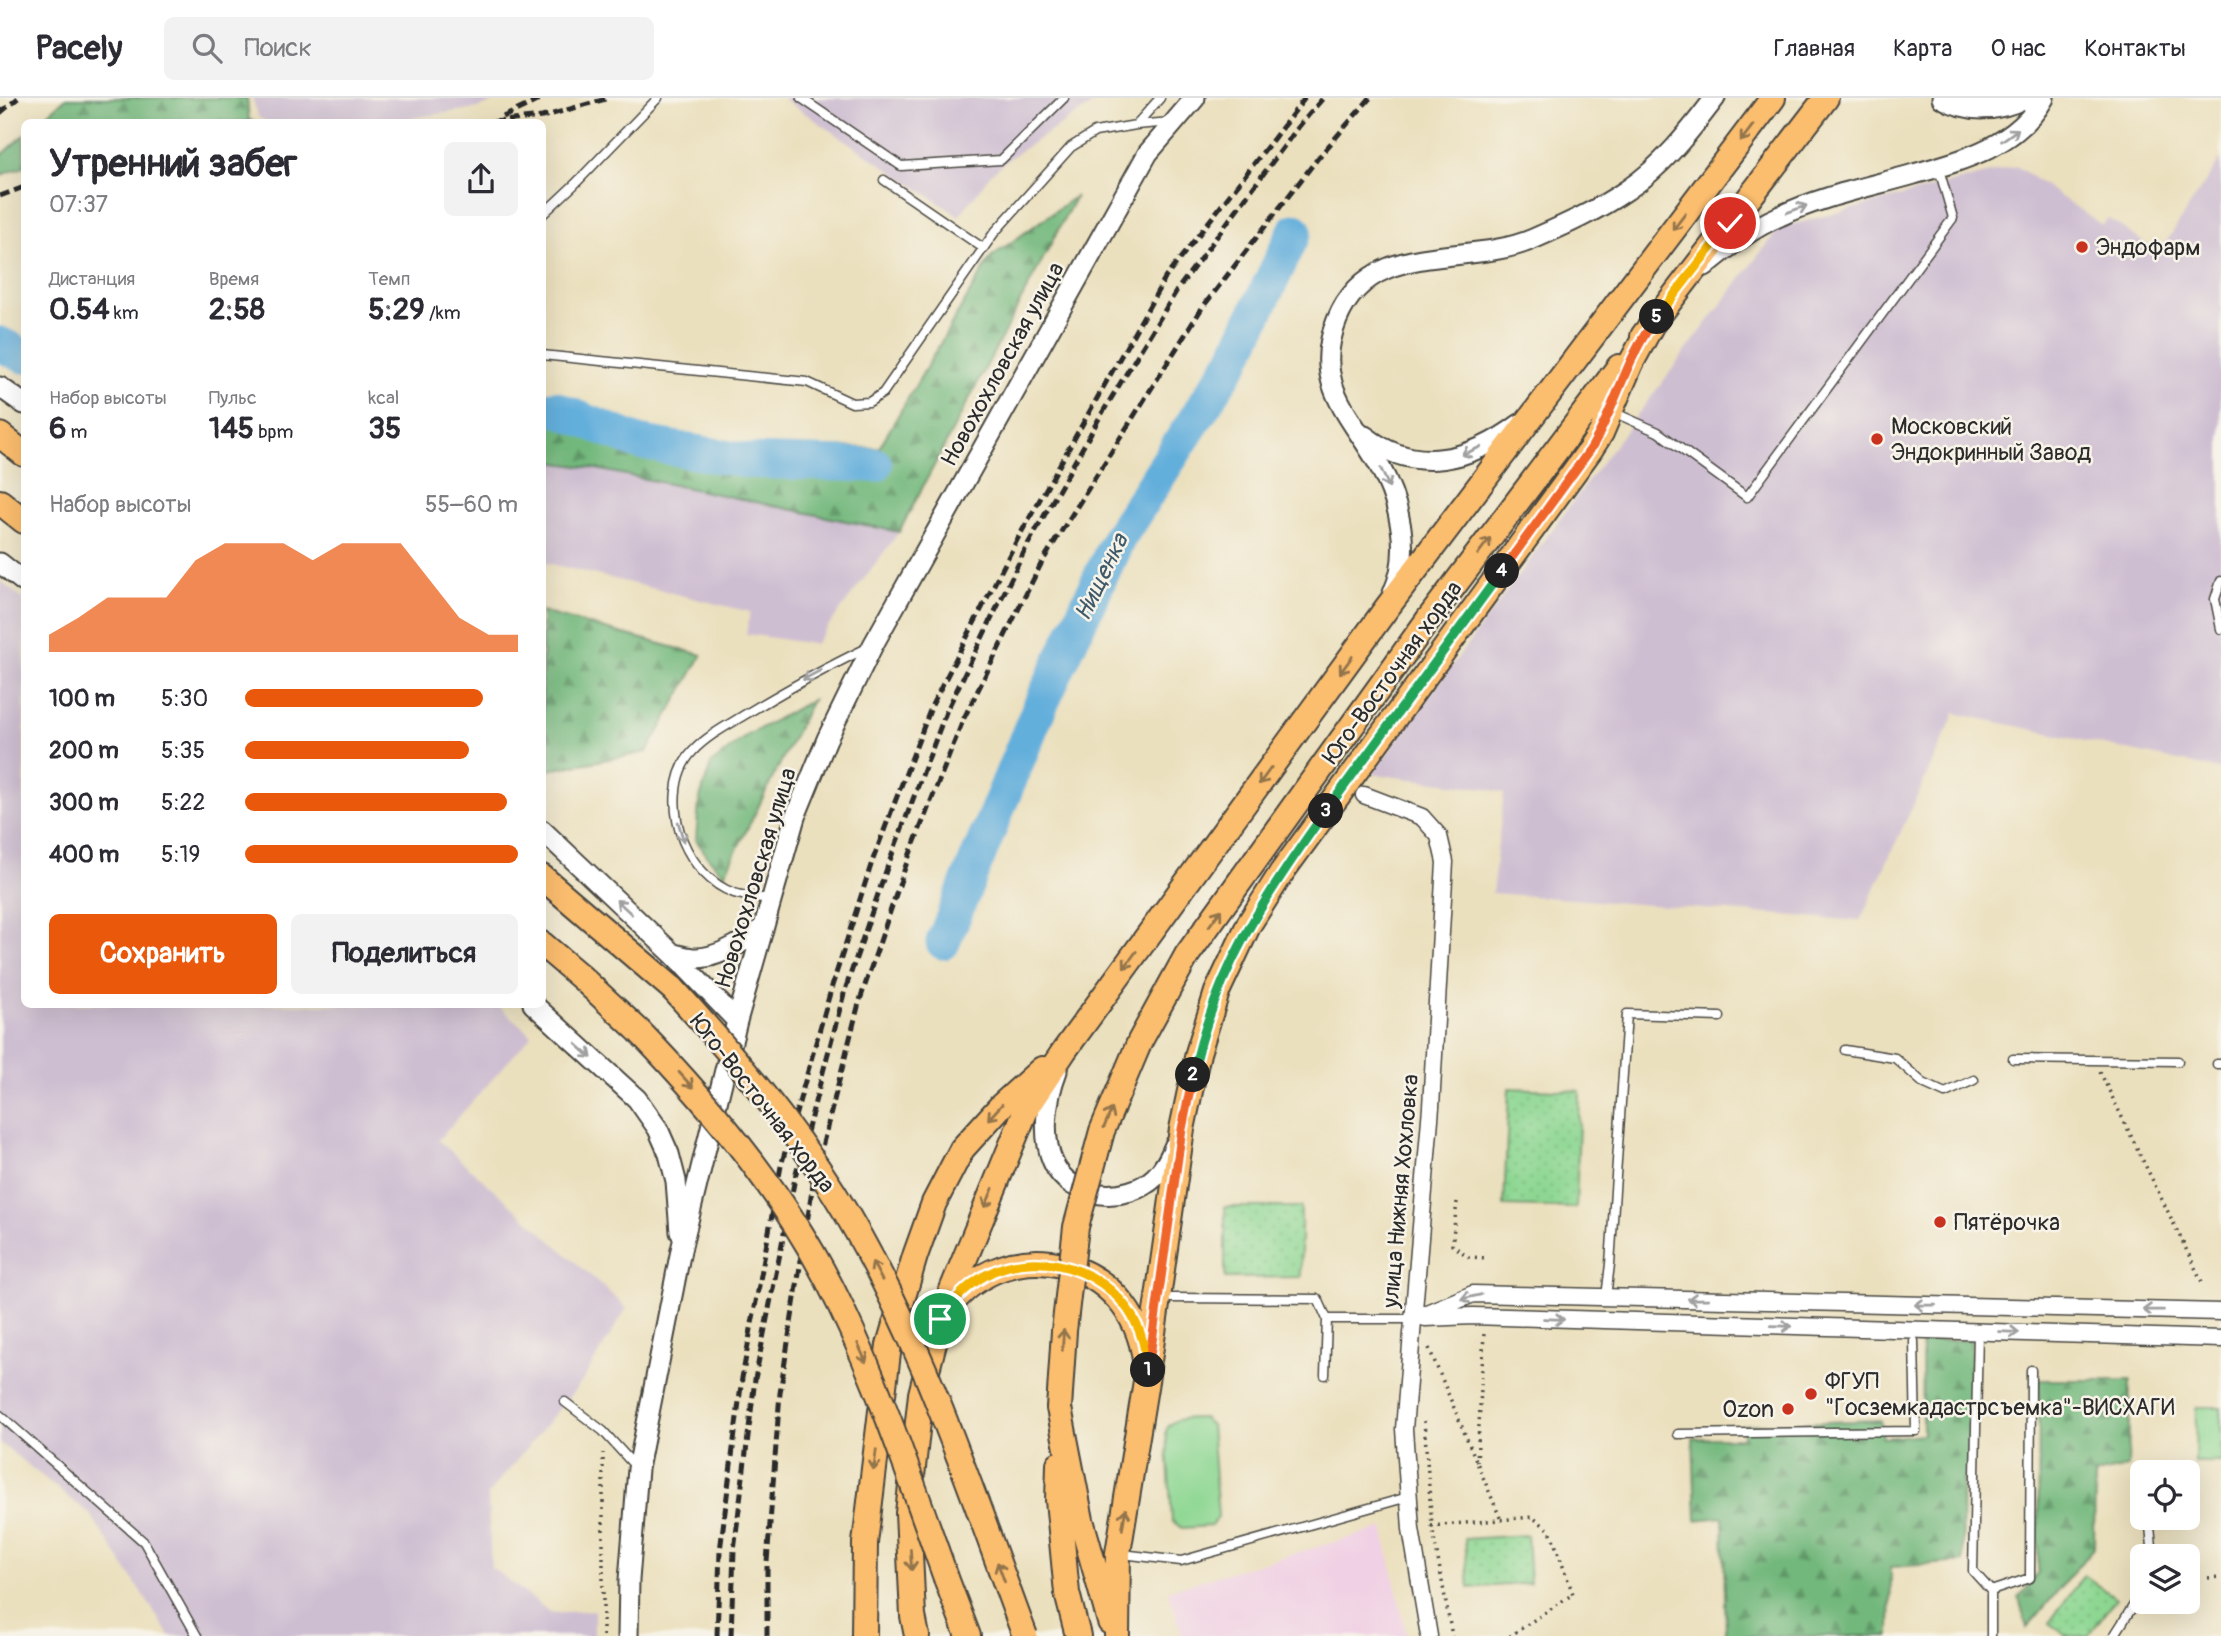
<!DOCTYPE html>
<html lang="ru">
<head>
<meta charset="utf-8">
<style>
  body { margin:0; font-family:Pangolin,sans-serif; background:#f2f2f3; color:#2b2b33; height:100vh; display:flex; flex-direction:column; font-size:26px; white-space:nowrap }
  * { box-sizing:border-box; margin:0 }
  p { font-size:23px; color:#7c7c81 }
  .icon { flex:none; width:38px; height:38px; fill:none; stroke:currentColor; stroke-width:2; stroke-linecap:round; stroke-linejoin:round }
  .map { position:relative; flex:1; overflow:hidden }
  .sheet { position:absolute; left:21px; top:21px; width:525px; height:889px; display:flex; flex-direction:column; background:#fff; border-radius:10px; box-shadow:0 7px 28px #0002 }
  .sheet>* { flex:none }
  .fabs { position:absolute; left:2130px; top:1362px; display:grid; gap:14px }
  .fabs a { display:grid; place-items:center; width:70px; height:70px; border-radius:10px; background:#fff; box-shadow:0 7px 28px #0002; font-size:35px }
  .pin { position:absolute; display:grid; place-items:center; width:60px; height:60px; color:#fff; margin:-30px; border:4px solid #fff; border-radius:50%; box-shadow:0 2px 7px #0007 }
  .km { position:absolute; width:35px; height:35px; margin:-18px; border-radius:50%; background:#222; color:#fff; font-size:19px; line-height:35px; text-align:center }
  .round { display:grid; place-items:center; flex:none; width:74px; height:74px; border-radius:10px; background:#f2f2f3 }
  .overview { display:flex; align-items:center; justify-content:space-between; height:119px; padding:0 28px }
  h1 { font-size:38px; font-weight:800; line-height:52px }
  .stats { display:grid; grid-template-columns:repeat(3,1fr); gap:10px; height:119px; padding:7px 28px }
  .stats div { display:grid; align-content:center }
  .stats b { font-size:30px; font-weight:800 }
  .stats small { font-size:19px; font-weight:400 }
  .stats p { font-size:19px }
  .chart { height:196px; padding:14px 28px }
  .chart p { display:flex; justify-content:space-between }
  .chart svg { width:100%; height:126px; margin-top:7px; fill:#ea580c; opacity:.7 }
  .cta { display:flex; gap:14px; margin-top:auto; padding:14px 28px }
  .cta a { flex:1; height:80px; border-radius:10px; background:#ea580c; color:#fff; font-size:28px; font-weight:800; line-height:80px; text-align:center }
  .cta a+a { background:#f2f2f3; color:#2b2b33 }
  ul { padding:0 28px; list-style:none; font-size:23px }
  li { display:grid; grid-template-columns:112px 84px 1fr; align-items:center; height:52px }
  li i { height:18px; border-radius:9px; background:#ea580c }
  header { display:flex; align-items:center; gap:42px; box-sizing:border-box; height:98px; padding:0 35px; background:#fff; border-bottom:2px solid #e1e1e2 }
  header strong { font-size:33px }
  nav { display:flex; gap:38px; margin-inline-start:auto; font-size:24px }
  .search { width:490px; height:63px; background:#f2f2f3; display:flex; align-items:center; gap:18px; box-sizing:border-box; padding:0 24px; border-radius:10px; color:#7c7c81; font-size:26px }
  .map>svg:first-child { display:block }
</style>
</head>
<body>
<header>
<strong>Pacely</strong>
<div class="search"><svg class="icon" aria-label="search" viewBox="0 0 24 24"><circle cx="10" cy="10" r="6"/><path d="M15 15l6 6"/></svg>Поиск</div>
<nav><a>Главная</a><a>Карта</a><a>О нас</a><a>Контакты</a></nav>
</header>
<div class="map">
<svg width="2221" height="1538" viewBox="0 0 2221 1538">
  <defs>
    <pattern id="forest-firs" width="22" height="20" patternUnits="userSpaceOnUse" patternTransform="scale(1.75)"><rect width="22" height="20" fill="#72b87c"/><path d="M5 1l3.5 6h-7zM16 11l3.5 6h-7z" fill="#5e9666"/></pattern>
    <pattern id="park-dots" width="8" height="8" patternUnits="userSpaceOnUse" patternTransform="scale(1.75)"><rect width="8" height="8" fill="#8dd792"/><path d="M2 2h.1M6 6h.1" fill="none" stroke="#7ab97e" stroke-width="1.8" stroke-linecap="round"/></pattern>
  </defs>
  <rect width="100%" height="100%" fill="#f7f3e8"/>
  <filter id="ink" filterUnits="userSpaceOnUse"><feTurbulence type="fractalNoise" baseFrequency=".0143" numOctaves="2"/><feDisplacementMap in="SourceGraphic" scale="14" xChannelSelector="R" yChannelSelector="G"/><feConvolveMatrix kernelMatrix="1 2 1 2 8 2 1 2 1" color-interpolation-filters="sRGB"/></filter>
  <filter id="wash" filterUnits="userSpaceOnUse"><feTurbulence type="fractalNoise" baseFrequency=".00686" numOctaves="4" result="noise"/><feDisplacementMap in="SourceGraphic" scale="28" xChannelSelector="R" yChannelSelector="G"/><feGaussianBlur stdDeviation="1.57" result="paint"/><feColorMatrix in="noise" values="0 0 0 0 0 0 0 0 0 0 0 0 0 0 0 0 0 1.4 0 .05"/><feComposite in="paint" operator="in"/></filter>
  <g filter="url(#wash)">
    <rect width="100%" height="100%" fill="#ebe0be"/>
    <!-- built -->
    <path fill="#f0d0e4" d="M 1383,1430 L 1407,1538 L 1183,1538 L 1168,1492 Z"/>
    <!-- industrial -->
    <path fill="#cebed1" d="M 252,0 L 506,0 L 478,10 L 385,24 L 268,24 L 259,20 Z
      M 782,0 L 1102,0 L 1011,59 L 991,76 L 959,118 Z
      M 2221,60 L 2221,672 L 1955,615 L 1860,823 L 1492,795 L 1504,695 L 1484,690 L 1372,676 L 1611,352 L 1779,130 L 2016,68 L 2102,127 L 2108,120 L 2159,155 Z
      M 543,363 L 592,370 L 899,434 L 815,546 L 746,536 L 750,514 L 543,464 Z
      M 0,482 L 24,503 L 24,906 L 497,907 L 532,937 L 438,1042 L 627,1210 L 583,1282 L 488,1397 L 491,1469 L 551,1515 L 594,1512 L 594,1538 L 170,1538 L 90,1416 L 0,1345 Z"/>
    <!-- grass -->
    <path fill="#8dd792" stroke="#5c815e" stroke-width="2" d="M 2196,1309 L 2221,1309 L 2221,1364 L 2195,1364 Z
      M 1203,1320 L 1211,1327 L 1218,1419 L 1211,1428 L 1182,1430 L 1172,1423 L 1166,1333 C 1172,1318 1189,1321 1203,1320 Z"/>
    <!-- forest -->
    <path fill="url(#forest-firs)" stroke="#4e7254" stroke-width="2" d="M 66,0 L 247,0 L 249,22 L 255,24 L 39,24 Z
      M 24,37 L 24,69 L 0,77 L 0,59 Z
      M 1076,98 L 899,434 L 592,370 L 543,363 L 543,320 L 754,348 L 879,350 L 991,159 Z
      M 542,514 L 702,557 L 647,654 L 543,673 Z
      M 812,602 L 724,777 L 708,759 L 696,742 L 699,703 L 711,666 L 746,638 Z
      M 1971,1242 L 1971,1382 L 1962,1382 L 1963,1464 L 1891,1469 L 1890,1538 L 1726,1538 L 1723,1419 L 1696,1422 L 1693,1340 L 1743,1340 L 1742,1327 L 1880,1322 L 1883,1340 L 1923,1336 L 1922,1243 Z
      M 2039,1282 L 2130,1282 L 2128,1369 L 2095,1376 L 2094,1449 L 2027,1530 L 2019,1500 L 2038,1475 Z"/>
    <!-- park -->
    <path fill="url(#park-dots)" stroke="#5c815e" stroke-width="2" d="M 1509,990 L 1580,993 L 1576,1110 L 1504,1108 Z
      M 1225,1109 L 1301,1109 L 1301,1179 L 1225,1180 Z
      M 1527,1437 L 1530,1485 L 1469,1490 L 1465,1441 Z
      M 2084,1477 L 2116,1500 L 2088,1538 L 2067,1538 L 2049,1525 Z"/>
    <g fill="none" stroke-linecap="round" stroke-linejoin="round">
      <!-- river -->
      <path stroke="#64afdc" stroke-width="35" d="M 0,246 L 24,258
        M 542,311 L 554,310 L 638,344 L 747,363 L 875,367
        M 943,844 L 1037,615 L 1118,441 L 1234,261 L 1295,133"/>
    </g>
  </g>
  <g filter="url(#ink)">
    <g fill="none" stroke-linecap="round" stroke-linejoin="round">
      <!-- service casing -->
      <g stroke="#484641" stroke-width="11">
        <path id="service" d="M 801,0 L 901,68 L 1001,62 L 1064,0
          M 1136,27 L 1160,0
          M 884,82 L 983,150
          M 542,117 L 575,86 L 658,0
          M 542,257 L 807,284 L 852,305 L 869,304 L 883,295 L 994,135 L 1071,49 L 1095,34 L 1136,27 L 1171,24
          M 1613,314 L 1658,334 L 1747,399 L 1953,120 L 1939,71
          M 2221,483 L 2215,501 L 2221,531
          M 771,801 C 759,799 745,799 734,795 C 711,787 692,765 683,743 C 672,715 671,676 693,653 C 707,638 728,627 746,616 C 786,592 825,570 867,550
          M 1845,952 L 1895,960 L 1923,985 L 1945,995 L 1974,982
          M 2013,961 L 2178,963
          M 2217,966 L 2221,966
          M 1606,1199 L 1610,1166 L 1627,916 L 1720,919
          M 1171,1200 L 1318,1201 L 1327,1221 L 1325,1277
          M 1327,1221 L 1412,1221
          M 1978,1234 L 1973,1473 L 1991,1493 L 1991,1538
          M 565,1304 L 603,1333 L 635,1368
          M 0,1317 L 144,1444 L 197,1538
          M 1678,1336 L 1916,1333 L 1914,1243
          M 2149,1419 L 2153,1458
          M 1122,1456 L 1181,1463 L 1408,1399
          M 1991,1493 L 2030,1480 L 2031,1272
          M 2114,1538 L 2142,1494"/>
      </g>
      <!-- minor casing -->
      <g stroke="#484641" stroke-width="19">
        <path id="minor" d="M 1364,697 L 1422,719 L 1439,738 L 1445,764 L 1431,1009 L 1404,1331 L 1411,1431 L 1429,1538
          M 1425,1220 L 1473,1218 L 2221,1241
          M 1412,1221 L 1473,1196 L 2221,1214"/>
      </g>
      <!-- tertiary casing -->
      <g stroke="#484641" stroke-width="23">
        <path id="tertiary" d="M 1942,0 C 1968,15 1998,14 2025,0
          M 1705,168 C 1728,149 1752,130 1780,118 C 1822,98 1869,89 1914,76 C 1964,62 2017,48 2044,0
          M 0,289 L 24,306
          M 1365,338 C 1416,378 1472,362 1520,326
          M 0,465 L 24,484
          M 1393,495 C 1412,454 1400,405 1379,367 C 1351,317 1311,286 1337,222 C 1371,138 1466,170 1533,141 C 1565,127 1598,112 1627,92 C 1662,69 1690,33 1715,0
          M 542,732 L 673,856 L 737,923
          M 673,856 C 680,857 688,860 696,860 C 719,860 745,843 763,830
          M 533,906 L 637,1001 L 658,1031 L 669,1056 L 676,1083 L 680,1134
          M 1057,973 C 1047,999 1041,1037 1053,1064 C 1069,1102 1127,1106 1155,1079 C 1165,1070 1170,1059 1175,1047
          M 628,1538 L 629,1482 L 638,1371 L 681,1152 L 737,923 L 795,719 L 827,641 L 873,547 L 1148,55 L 1195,0"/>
      </g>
      <!-- primary casing -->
      <g stroke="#484641" stroke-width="28">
        <path id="primary" d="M 1643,238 L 1826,0
          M 0,337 L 24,356
          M 0,404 L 24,423
          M 1428,522 L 1619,269
          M 542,779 L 673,891
          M 542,846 L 582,880 L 639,933
          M 948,1210 C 1009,1129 1132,1161 1145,1262
          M 1059,1310 L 1081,1422 L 1110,1524
          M 1059,1366 L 1058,1402 L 1067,1495 L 1078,1538
          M 946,1480 L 968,1538
          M 864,1538 L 865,1445 L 889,1247 L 915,1158 L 934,1105 L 962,1051 L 1001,1008 L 1042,971
          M 917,1538 L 913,1518 L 908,1415 L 921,1296 L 940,1221 L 1028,1007 L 1064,953 L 1386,511 L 1773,0
          M 1117,1538 L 1118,1455 L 1147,1277 L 1182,1031 L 1198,955 L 1217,894 L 1249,826 L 1282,774 L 1590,352 L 1601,335 L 1631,265 L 1652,226"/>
      </g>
      <!-- path -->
      <path stroke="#484641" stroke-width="3.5" stroke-dasharray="2 5" stroke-linecap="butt" d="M 2100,974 L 2203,1186
        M 1457,1104 L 1452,1147 L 1469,1159 L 1488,1160
        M 1429,1250 L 1501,1422
        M 1424,1323 L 1432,1428 L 1452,1538
        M 1477,1364 L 1484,1235
        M 1431,1428 L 1532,1419 L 1550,1432 L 1573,1496 L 1510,1538
        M 2208,1480 L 2221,1479
        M 603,1538 L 603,1355"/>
      <!-- service -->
      <use href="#service" stroke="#fff" stroke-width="8"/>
      <!-- minor -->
      <use href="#minor" stroke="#fff" stroke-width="16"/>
      <!-- tertiary -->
      <use href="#tertiary" stroke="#fff" stroke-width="19"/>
      <!-- primary -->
      <use href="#primary" stroke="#fbbd6e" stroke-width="24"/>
      <!-- rail -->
      <path stroke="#2b2b2b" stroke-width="5" stroke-dasharray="10 5" stroke-linecap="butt" d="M 0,15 L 18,0
        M 503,19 L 543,0
        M 493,24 L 542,19 L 609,0
        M 0,98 L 24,89
        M 717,1538 L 720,1453 L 742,1280 L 781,1068 L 832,888 L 872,764 L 932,607 L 1017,442 L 1165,180 L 1305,0
        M 731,1538 L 734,1452 L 755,1281 L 796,1075 L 845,892 L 887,770 L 946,614 L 1027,448 L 1101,317 L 1177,192 L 1296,32 L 1323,0
        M 767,1538 L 767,1464 L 780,1295 L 814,1080 L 859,905 L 908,761 L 964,620 L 1042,464 L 1202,210 L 1318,60 L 1370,0"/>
      <!-- primary-bridge casing -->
      <g stroke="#484641" stroke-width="28" stroke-linecap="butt">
        <path id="primary-bridge" d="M 673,891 C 731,955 788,1022 834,1095 C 920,1232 969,1388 1025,1538
          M 639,933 C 717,1014 791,1104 840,1207 C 882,1295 913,1388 946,1480
          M 1059,1310 L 1064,1233 L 1076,1129 L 1102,1033 L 1140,943 L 1187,857 L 1428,522"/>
      </g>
      <!-- primary-bridge -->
      <use href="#primary-bridge" stroke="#fbbd6e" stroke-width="24"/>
    </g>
    <!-- one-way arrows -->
    <defs><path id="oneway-shaft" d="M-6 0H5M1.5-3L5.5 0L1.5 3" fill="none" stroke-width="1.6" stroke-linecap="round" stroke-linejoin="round" transform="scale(1.75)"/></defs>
    <g stroke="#93744c">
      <use href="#oneway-shaft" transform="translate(1747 35) rotate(127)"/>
      <use href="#oneway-shaft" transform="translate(1679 124) rotate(127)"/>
      <use href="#oneway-shaft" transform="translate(1484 448) rotate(-53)"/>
      <use href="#oneway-shaft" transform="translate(1346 567) rotate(126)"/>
      <use href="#oneway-shaft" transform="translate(1265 678) rotate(126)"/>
      <use href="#oneway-shaft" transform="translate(1215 820) rotate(-54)"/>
      <use href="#oneway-shaft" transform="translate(1130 862) rotate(126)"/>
      <use href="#oneway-shaft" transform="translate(686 982) rotate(48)"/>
      <use href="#oneway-shaft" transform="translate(995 1014) rotate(132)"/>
      <use href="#oneway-shaft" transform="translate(1108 1020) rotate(-67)"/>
      <use href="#oneway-shaft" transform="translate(989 1100) rotate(113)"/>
      <use href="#oneway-shaft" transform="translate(877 1173) rotate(-118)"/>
      <use href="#oneway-shaft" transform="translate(1063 1242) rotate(-86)"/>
      <use href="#oneway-shaft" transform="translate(862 1255) rotate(66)"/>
      <use href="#oneway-shaft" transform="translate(875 1362) rotate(97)"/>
      <use href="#oneway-shaft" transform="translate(1124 1421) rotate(-81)"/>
      <use href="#oneway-shaft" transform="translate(911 1462) rotate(87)"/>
      <use href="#oneway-shaft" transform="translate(1001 1474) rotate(-110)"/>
    </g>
    <g stroke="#a0a0a0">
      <use href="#oneway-shaft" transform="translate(2010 37) rotate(-36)"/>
      <use href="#oneway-shaft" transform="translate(1797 111) rotate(-20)"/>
      <use href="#oneway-shaft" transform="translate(1471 353) rotate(157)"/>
      <use href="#oneway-shaft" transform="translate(1385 380) rotate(66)"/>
      <use href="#oneway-shaft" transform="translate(812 577) rotate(152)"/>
      <use href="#oneway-shaft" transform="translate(681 734) rotate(74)"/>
      <use href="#oneway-shaft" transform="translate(624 809) rotate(-137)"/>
      <use href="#oneway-shaft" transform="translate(584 953) rotate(42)"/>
      <use href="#oneway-shaft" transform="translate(1471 1199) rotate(167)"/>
      <use href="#oneway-shaft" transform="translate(1698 1201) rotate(-179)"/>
      <use href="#oneway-shaft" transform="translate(1925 1207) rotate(-179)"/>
      <use href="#oneway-shaft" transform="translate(2153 1212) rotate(-179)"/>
      <use href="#oneway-shaft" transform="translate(1554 1221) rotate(2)"/>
      <use href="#oneway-shaft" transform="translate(1781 1228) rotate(2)"/>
      <use href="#oneway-shaft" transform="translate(2009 1234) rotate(2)"/>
    </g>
  </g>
  <g fill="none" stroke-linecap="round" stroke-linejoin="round" filter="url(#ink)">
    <!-- split-1 casing -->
    <g stroke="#fff" stroke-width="14">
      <path id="split-1" d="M 940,1221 C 953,1203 966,1188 986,1177 C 1046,1145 1126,1178 1143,1244 C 1146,1255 1146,1266 1147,1277 L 1148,1272"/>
    </g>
    <!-- split-2 casing -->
    <g stroke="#fff" stroke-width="14">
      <path id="split-2" d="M 1148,1272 L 1182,1031 L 1193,977"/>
    </g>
    <!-- split-3 casing -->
    <g stroke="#fff" stroke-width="14">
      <path id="split-3" d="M 1193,977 C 1215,873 1265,798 1326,713"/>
    </g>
    <!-- split-4 casing -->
    <g stroke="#fff" stroke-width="14">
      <path id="split-4" d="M 1326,713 L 1502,473"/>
    </g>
    <!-- split-5 casing -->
    <g stroke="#fff" stroke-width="14">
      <path id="split-5" d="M 1502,473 L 1590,352 C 1616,310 1626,258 1657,219"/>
    </g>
    <!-- split-6 casing -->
    <g stroke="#fff" stroke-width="14">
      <path id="split-6" d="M 1657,219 L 1730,125"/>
    </g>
    <!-- split-1 -->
    <use href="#split-1" stroke="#f5b400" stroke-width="9"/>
    <!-- split-2 -->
    <use href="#split-2" stroke="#f0652b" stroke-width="9"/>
    <!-- split-3 -->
    <use href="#split-3" stroke="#22a559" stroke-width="9"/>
    <!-- split-4 -->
    <use href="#split-4" stroke="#22a559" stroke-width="9"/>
    <!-- split-5 -->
    <use href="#split-5" stroke="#f0652b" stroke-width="9"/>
    <!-- split-6 -->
    <use href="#split-6" stroke="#f5b400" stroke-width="9"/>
  </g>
  <!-- markers -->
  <g fill="#c8321e" stroke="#f7f3e8" stroke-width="2.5">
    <circle cx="2082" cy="149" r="7"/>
    <circle cx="1877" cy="341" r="7"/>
    <circle cx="1940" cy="1124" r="7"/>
    <circle cx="1811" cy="1296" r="7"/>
    <circle cx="1788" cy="1311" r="7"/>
  </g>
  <g text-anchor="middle" stroke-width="5" stroke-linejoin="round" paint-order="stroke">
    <!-- poi labels -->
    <g font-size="23" fill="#2b2b2b" stroke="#f7f3e8" text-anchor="start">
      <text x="2096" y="157">Эндофарм</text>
      <text x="1891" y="336">Московский<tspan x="1891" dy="26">Эндокринный Завод</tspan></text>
      <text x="1954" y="1132">Пятёрочка</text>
      <text x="1825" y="1291">ФГУП<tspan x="1825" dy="26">"Госземкадастрсъемка"-ВИСХАГИ</tspan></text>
      <text x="1774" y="1319" text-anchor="end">Ozon</text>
    </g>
    <!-- street labels -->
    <g font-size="23" fill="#2b2b2b" stroke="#f7f3e8">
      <text transform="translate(1002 266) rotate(-61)" y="8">Новохохловская улица</text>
      <text transform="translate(1392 574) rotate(-54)" y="8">Юго-Восточная хорда</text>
      <text transform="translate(755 780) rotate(-73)" y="8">Новохохловская улица</text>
      <text transform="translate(763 1005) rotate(52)" y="8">Юго-Восточная хорда</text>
      <text transform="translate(1400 1093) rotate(-85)" y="8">улица Нижняя Хохловка</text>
    </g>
    <!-- water labels -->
    <g font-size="24" font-style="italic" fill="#3f5969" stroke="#f7f3e8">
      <text transform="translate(1101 479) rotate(-64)" y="8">Нищенка</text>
    </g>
  </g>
</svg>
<div class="fabs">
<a><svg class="icon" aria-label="locate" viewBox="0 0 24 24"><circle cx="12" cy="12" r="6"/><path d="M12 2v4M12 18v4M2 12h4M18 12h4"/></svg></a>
<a><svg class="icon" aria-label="layers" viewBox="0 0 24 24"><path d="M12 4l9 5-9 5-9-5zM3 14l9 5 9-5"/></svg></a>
</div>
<div class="pin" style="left:940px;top:1221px;background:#1e9e55"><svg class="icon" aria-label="arrive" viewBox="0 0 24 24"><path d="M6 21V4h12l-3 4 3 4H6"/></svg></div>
<div class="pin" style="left:1730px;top:125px;background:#d93025"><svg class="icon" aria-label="check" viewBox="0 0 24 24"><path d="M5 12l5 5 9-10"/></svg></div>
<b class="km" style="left:1148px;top:1272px">1</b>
<b class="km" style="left:1193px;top:977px">2</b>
<b class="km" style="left:1326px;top:713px">3</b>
<b class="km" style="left:1502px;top:473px">4</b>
<b class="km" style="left:1657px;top:219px">5</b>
<section class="sheet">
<div class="overview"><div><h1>Утренний забег</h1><p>07:37</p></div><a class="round"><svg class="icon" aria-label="share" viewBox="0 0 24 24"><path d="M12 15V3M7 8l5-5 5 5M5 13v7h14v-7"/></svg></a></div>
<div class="stats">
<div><p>Дистанция</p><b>0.54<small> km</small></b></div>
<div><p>Время</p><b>2:58</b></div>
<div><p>Темп</p><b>5:29<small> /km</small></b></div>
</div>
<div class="stats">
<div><p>Набор высоты</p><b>6<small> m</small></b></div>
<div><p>Пульс</p><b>145<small> bpm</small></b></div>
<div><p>kcal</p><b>35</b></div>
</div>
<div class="chart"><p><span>Набор высоты</span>55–60 m</p>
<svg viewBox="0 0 160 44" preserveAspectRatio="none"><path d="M0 44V38L10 32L20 25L30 25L40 25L50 12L60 6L70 6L80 6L90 12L100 6L110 6L120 6L130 19L140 32L150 38L160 38V44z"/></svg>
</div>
<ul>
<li><b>100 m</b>5:30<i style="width:87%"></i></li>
<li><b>200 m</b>5:35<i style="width:82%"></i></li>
<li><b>300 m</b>5:22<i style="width:96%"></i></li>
<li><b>400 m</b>5:19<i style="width:100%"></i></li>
</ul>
<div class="cta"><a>Сохранить</a><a>Поделиться</a></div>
</section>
</div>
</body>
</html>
